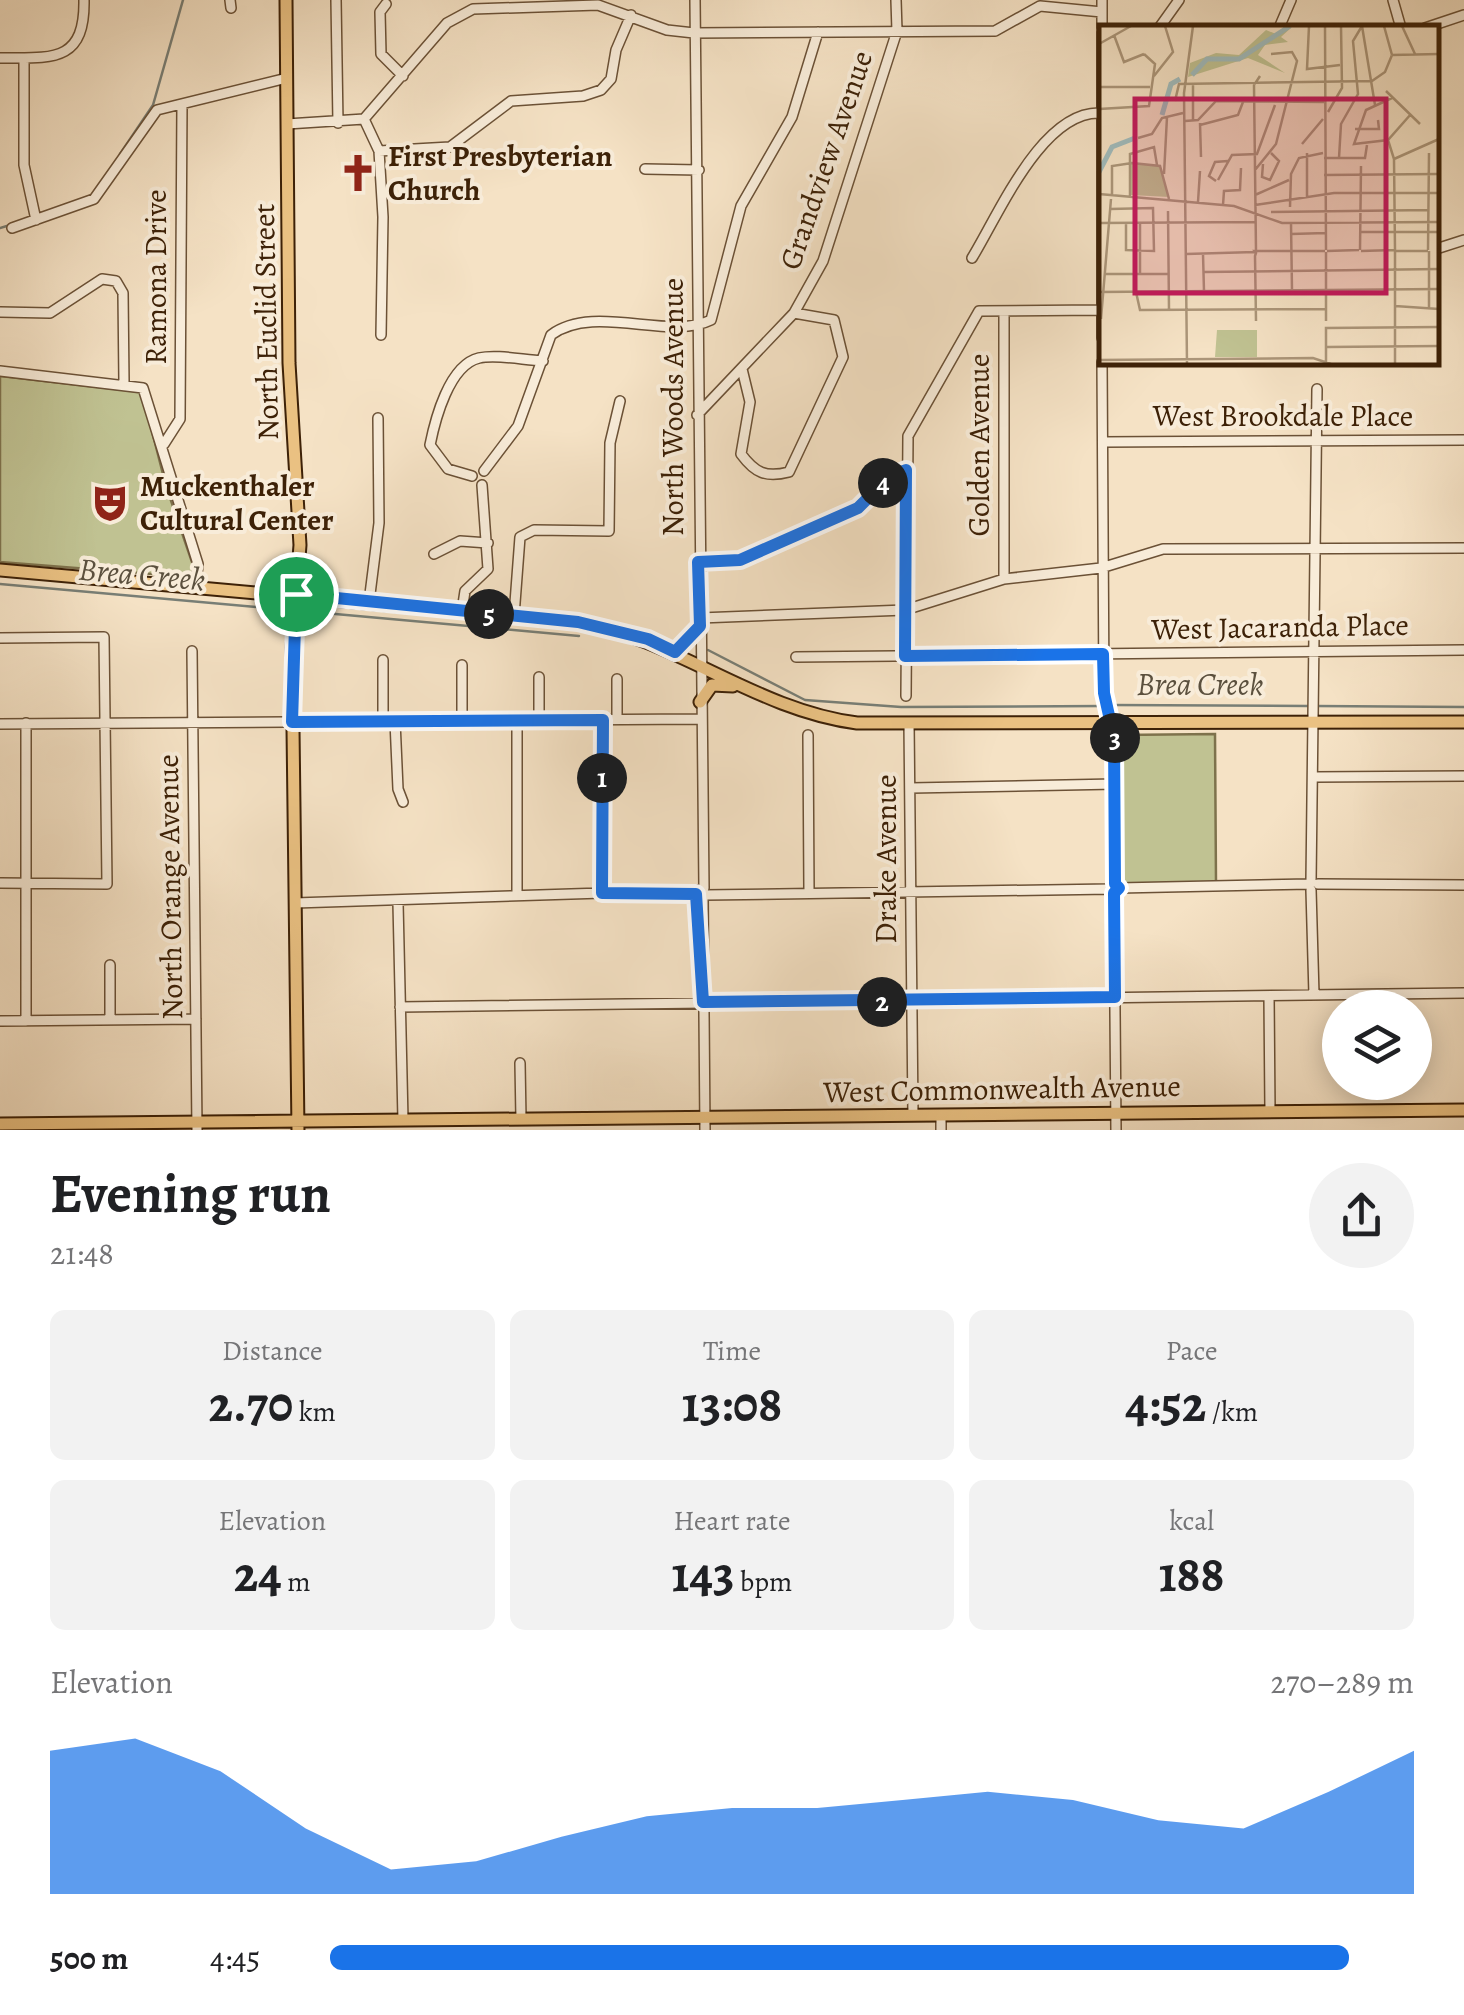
<!DOCTYPE html>
<html lang="en">
<head>
<meta charset="utf-8">
<style>
  body { margin:0; font-family:Alegreya,serif; background:#f2f2f2; color:#202124; height:100vh; display:flex; flex-direction:column; font-size:38px; white-space:nowrap }
  * { box-sizing:border-box; margin:0 }
  p { font-size:32px; color:#757577 }
  .icon { flex:none; width:55px; height:55px; fill:none; stroke:currentColor; stroke-width:2; stroke-linecap:round; stroke-linejoin:round }
  .map { position:relative; height:1130px; overflow:hidden }
  .details { display:flex; flex-direction:column; background:#fff; flex:1 }
  .details>* { flex:none }
  .fabs { position:absolute; left:1322px; top:990px; display:grid; gap:20px }
  .fabs a { display:grid; place-items:center; width:110px; height:110px; border-radius:50%; background:#fff; box-shadow:0 5px 25px #0003; font-size:50px }
  .pin { position:absolute; display:grid; place-items:center; width:85px; height:85px; color:#fff; margin:-42px; border:5px solid #fff; border-radius:50%; box-shadow:0 2px 10px #0007 }
  .km { position:absolute; width:50px; height:50px; margin:-25px; border-radius:50%; background:#222; color:#fff; font-size:28px; line-height:50px; text-align:center }
  .round { display:grid; place-items:center; flex:none; width:105px; height:105px; border-radius:52px; background:#f2f2f2 }
  .summary { display:flex; align-items:center; justify-content:space-between; height:170px; padding:0 50px }
  h1 { font-size:55px; font-weight:700; line-height:75px }
  .metrics { display:grid; grid-template-columns:repeat(3,1fr); gap:15px; height:170px; padding:10px 50px }
  .metrics div { display:grid; align-content:center; border-radius:15px; background:#f2f2f2; text-align:center }
  .metrics b { font-size:50px; font-weight:700 }
  .metrics small { font-size:28px; font-weight:400 }
  .metrics p { font-size:28px }
  .chart { height:280px; padding:20px 50px }
  .chart p { display:flex; justify-content:space-between }
  .chart svg { width:100%; height:180px; margin-top:10px; fill:#1a73e8; opacity:.7 }
  ul { padding:0 50px; list-style:none; font-size:32px }
  li { display:grid; grid-template-columns:160px 120px 1fr; align-items:center; height:75px }
  li i { height:25px; border-radius:12px; background:#1a73e8 }
  .map>svg:first-child { display:block }
</style>
</head>
<body>
<div class="map">
<svg width="1464" height="1130" viewBox="0 0 1464 1130">
  <rect width="100%" height="100%" fill="#f5e2c5"/>
  <filter id="stains"><feTurbulence type="fractalNoise" baseFrequency=".002" numOctaves="4"/><feColorMatrix values="0 0 0 0 .2 0 0 0 0 .09 0 0 0 0 .02 0 0 0 .5 -.17"/></filter>
  <radialGradient id="worn" r=".72"><stop offset=".6" stop-color="#630" stop-opacity="0"/><stop offset="1" stop-color="#630" stop-opacity=".3"/></radialGradient>
  <!-- green -->
  <path fill="#c0c292" stroke="#7e724c" stroke-width="2.5" d="M 0,376 L 142,392 L 166,486 L 194,568 L 190,577 L 0,562 Z
    M 1215,734 L 1216,883 L 1121,884 L 1120,735 Z"/>
  <g fill="none" stroke-linecap="round" stroke-linejoin="round">
    <!-- stream -->
    <path stroke="#787e75" stroke-width="2.5" d="M 120,154 L 153,105 L 183,0
      M 0,228 L 10,225
      M 0,584 L 289,610
      M 302,611 L 579,636
      M 708,650 L 805,700 L 901,707 L 1103,706
      M 1111,705 L 1308,706
      M 1316,706 L 1464,707"/>
    <!-- minor casing -->
    <g stroke="#6b5136" stroke-width="12">
      <path id="minor" d="M 230,0 L 231,8
        M 336,0 L 338,123
        M 695,0 L 704,888
        M 1102,0 L 1102,28
        M 1393,0 L 1401,28
        M 386,4 L 380,12 L 381,54 L 403,76
        M 1159,28 L 1179,0
        M 1279,28 L 1291,0
        M 1425,28 L 1464,15
        M 1102,32 L 1102,338
        M 0,58 C 52,58 85,63 84,0
        M 24,58 L 24,165 L 36,220
        M 364,119 L 379,151 L 383,217 L 381,335
        M 287,124 L 364,119 L 447,23 L 473,9 L 598,5 L 667,30 L 694,33 L 995,31 L 1040,6 L 1102,12
        M 379,151 L 450,147 L 511,101 L 583,96 L 601,90 L 611,79 L 616,50 L 631,15
        M 645,169 L 699,170
        M 12,228 L 94,199 L 157,110 L 287,78
        M 1436,249 L 1464,240
        M 972,258 C 999,214 1042,111 1100,113
        M 0,312 L 50,313 L 102,279 L 116,281 L 123,293 L 124,383
        M 1102,362 L 1104,693 L 1115,738 L 1115,883
        M 742,369 L 750,402 L 741,454 C 755,473 766,478 789,472 L 843,357 L 834,320 L 794,313
        M 0,371 L 143,388 L 198,564 L 196,585
        M 697,415 L 794,313 L 823,261 L 897,31 L 896,0
        M 1103,442 L 1464,440
        M 164,444 L 180,419 L 182,104
        M 484,471 L 518,426 L 551,335 C 594,303 669,341 711,320 L 741,206 L 792,117 L 818,32
        M 472,476 L 448,469 L 430,445 C 435,420 449,365 479,358 C 497,354 523,360 543,361
        M 434,554 L 460,541 L 488,543
        M 698,562 L 740,560 L 857,508 L 889,477 L 906,470
        M 1004,579 L 1004,311
        M 369,602 L 379,523 L 378,418
        M 462,611 L 465,591 L 488,569 L 482,485
        M 514,616 L 520,537 L 534,530 L 609,531 L 610,443 L 620,401
        M 700,618 L 905,610 L 1004,579 L 1101,568 L 1163,549 L 1464,548
        M 0,638 L 104,637 L 107,884 L 0,883
        M 192,651 L 197,1130
        M 796,657 L 1464,650
        M 462,665 L 462,721
        M 617,679 L 617,719
        M 906,696 L 908,436 L 979,311 L 1100,310
        M 539,720 L 539,677
        M 383,721 L 383,660
        M 395,721 L 398,789 L 403,802
        M 909,723 L 913,1115
        M 0,724 L 700,719
        M 808,735 L 809,891
        M 1315,777 L 1464,776
        M 911,788 L 1115,784
        M 1311,882 L 1317,389
        M 1318,884 L 1464,885
        M 1119,888 L 1310,884
        M 1311,890 L 1314,995
        M 602,893 L 603,719
        M 1114,893 L 1116,1130
        M 517,894 L 517,720
        M 705,895 L 1110,889
        M 703,896 L 705,1130
        M 295,903 L 697,890
        M 398,903 L 403,1120
        M 110,965 L 110,1020
        M 1269,996 L 1270,1111
        M 400,1007 L 1464,993
        M 0,1021 L 196,1019
        M 26,1021 L 26,723
        M 520,1063 L 521,1119
        M 941,1115 L 941,1130"/>
    </g>
    <!-- major casing -->
    <g stroke="#3d2107" stroke-width="15">
      <path id="major" d="M 286,0 L 289,363 L 300,545 L 292,648 L 298,1130
        M 0,570 L 578,622 C 678,640 756,710 857,723 L 1464,722
        M 675,652 L 700,626
        M 700,702 L 712,685 L 733,686
        M 0,1124 L 1464,1110"/>
    </g>
    <!-- minor -->
    <use href="#minor" stroke="#f8ecd9" stroke-width="9"/>
    <!-- major -->
    <use href="#major" stroke="#eac182" stroke-width="11"/>
  </g>
  <g fill="none" stroke-linecap="round" stroke-linejoin="round">
    <!-- route casing -->
    <g stroke="#fff" stroke-width="20">
      <path id="route" d="M 906,470 L 905,656 L 1103,654 L 1104,693 L 1114,738 L 1115,884 L 1119,888 L 1114,893 L 1115,997 L 703,1002 L 696,894 L 602,893 L 603,720 L 292,722 L 296,594 L 578,622 L 648,639 L 675,652 L 700,626 L 698,562 L 740,560 L 858,508 L 889,477 Z"/>
    </g>
    <!-- route -->
    <use href="#route" stroke="#1a73e8" stroke-width="12"/>
  </g>
  <!-- icons -->
  <defs>
    <g id="church-bare" transform="scale(3)"><path d="M-1.2-6h2.4v3.5h3.3v2.4h-3.3V6h-2.4V-.1h-3.3v-2.4h3.3Z" fill="#8f2418" stroke="#f8ecd9" stroke-width="2.5" paint-order="stroke"/></g>
    <g id="theatre-bare" transform="scale(3)"><path d="M-5-5.5Q0-4 5-5.5V0Q5 5 0 6Q-5 5-5 0ZM-3.3-2.5H-1v1.5H-3.3ZM1-2.5H3.3v1.5H1ZM-2.8 1Q0 5.5 2.8 1Z" fill="#8f2418" stroke="#f8ecd9" stroke-width="2.5" paint-order="stroke"/></g>
  </defs>
  <g fill-rule="evenodd">
    <use href="#church-bare" x="358" y="173"/>
    <use href="#theatre-bare" x="110" y="503"/>
  </g>
  <g text-anchor="middle" stroke-width="8" stroke-linejoin="round" paint-order="stroke">
    <!-- poi labels -->
    <g font-size="30" font-weight="bold" fill="#3d2107" stroke="#f8ecd9" text-anchor="start">
      <text x="388" y="166">First Presbyterian<tspan x="388" dy="34">Church</tspan></text>
      <text x="140" y="496">Muckenthaler<tspan x="140" dy="34">Cultural Center</tspan></text>
    </g>
    <!-- street labels -->
    <g font-size="30" fill="#3d2107" stroke="#f8ecd9">
      <text transform="translate(826 160) rotate(-71)" y="10">Grandview Avenue</text>
      <text transform="translate(156 277) rotate(-90)" y="10">Ramona Drive</text>
      <text transform="translate(266 322) rotate(-91)" y="10">North Euclid Street</text>
      <text transform="translate(673 407) rotate(-90)" y="10">North Woods Avenue</text>
      <text x="1283" y="426">West Brookdale Place</text>
      <text transform="translate(979 445) rotate(-90)" y="10">Golden Avenue</text>
      <text transform="translate(1280 627) rotate(-1)" y="10">West Jacaranda Place</text>
      <text transform="translate(886 859) rotate(-90)" y="10">Drake Avenue</text>
      <text transform="translate(170 887) rotate(-91)" y="10">North Orange Avenue</text>
      <text transform="translate(1002 1089) rotate(-1)" y="10">West Commonwealth Avenue</text>
    </g>
    <!-- water labels -->
    <g font-size="32" font-style="italic" fill="#5b503e" stroke="#f8ecd9">
      <text transform="translate(142 574) rotate(5)" y="11">Brea Creek</text>
      <text x="1200" y="695">Brea Creek</text>
    </g>
  </g>
  <!-- overview -->
  <g transform="translate(1099 25)">
    <rect width="340" height="340" fill="#f5e2c5"/>
    <path d="M 186,1 L 194,1 L 182,12 L 189,17 L 166,20 L 159,30 L 186,48 L 149,33 L 89,52 L 91,38 L 117,28 L 140,30 L 167,5 L 177,9 ZM 32,138 L 61,141 L 70,172 L 32,170 ZM 118,305 L 158,305 L 158,332 L 116,332 Z" fill="#c0c292"/>
    <path fill="none" stroke="#a0bcbe" stroke-width="5" d="M 93,50 L 108,34 L 140,34 L 191,1M 63,90 L 72,59 L 81,54M 0,147 L 13,122 L 36,113"/>
    <path fill="none" stroke="#ab9579" stroke-width="2.5" d="M 210,1 L 208,44 L 241,40M 226,1 L 227,225M 263,1 L 276,80M 285,1 L 293,30M 303,1 L 316,29M 15,10 L 25,37 L 45,29M 0,19 L 32,1M 293,30 L 340,29M 55,51 L 74,27 L 66,1M 94,60 L 94,95M 0,62 L 51,62M 287,66 L 321,99M 293,73 L 267,85 L 255,119 L 289,115 L 312,89M 76,76 L 80,59 L 273,56 L 286,47 L 293,30M 0,84 L 50,81 L 56,39 L 45,29M 229,87 L 243,63 L 242,1M 86,96 L 99,95 L 117,76 L 225,77M 101,98 L 102,132M 101,100 L 139,90 L 144,77M 256,104 L 280,104 L 279,95M 39,113 L 53,109 L 63,93 L 84,88M 289,115 L 295,134 L 296,225M 203,119 L 224,94M 225,133 L 266,133 L 268,120M 240,133 L 242,99 L 259,69 L 254,16 L 263,1M 295,134 L 340,114M 164,139 L 163,152 L 171,155 L 180,136 L 172,128M 156,145 L 177,119 L 198,36 L 193,27 L 172,29M 65,149 L 68,92M 225,150 L 340,149M 119,155 L 133,130 L 158,129 L 176,80M 117,156 L 110,151 L 116,137 L 129,136M 0,169 L 135,181 L 183,198 L 340,197M 13,170 L 13,141 L 33,138 L 61,141 L 70,174M 156,170 L 190,155M 31,171 L 31,129 L 55,122 L 58,140M 208,173 L 208,128M 99,177 L 101,146M 124,180 L 125,166 L 141,165 L 142,143M 156,180 L 235,168 L 340,168M 191,182 L 192,149 L 200,133 L 224,128M 11,184 L 54,183 L 55,226 L 27,225 L 27,198M 69,186 L 70,285M 172,187 L 330,185M 0,198 L 156,197M 192,198 L 193,265M 261,207 L 340,207M 192,209 L 227,208M 261,225 L 262,141M 329,225 L 330,128M 157,226 L 155,60 L 161,51M 228,226 L 260,225M 262,226 L 296,225M 296,226 L 296,302M 296,226 L 329,226M 227,227 L 227,296M 87,229 L 156,227M 104,229 L 105,266M 105,247 L 340,244M 6,249 L 70,249M 41,249 L 41,198M 0,267 L 340,264M 37,267 L 41,285 L 227,284M 296,281 L 340,284M 330,284 L 330,226M 2,294 L 12,174M 157,296 L 156,231 L 157,228 L 157,227 L 156,226 L 226,226M 296,302 L 296,339M 228,322 L 340,321M 0,335 L 214,333 L 232,339M 227,338 L 227,303 L 340,302M 88,339 L 85,68 L 94,1"/>
    <path fill="#c2185b" fill-opacity="0.15" stroke="#c2185b" stroke-width="5" d="M 36,74 L 287,74 L 287,268 L 36,268 Z"/>
    <rect width="340" height="340" fill="none" stroke="#3d2107" stroke-width="5"/>
  </g>
  <rect width="100%" height="100%" filter="url(#stains)"/>
  <rect width="100%" height="100%" fill="url(#worn)"/>
</svg>
<div class="fabs">
<a><svg class="icon" aria-label="layers" viewBox="0 0 24 24"><path d="M12 4l9 5-9 5-9-5zM3 14l9 5 9-5"/></svg></a>
</div>
<div class="pin" style="left:296px;top:594px;background:#1e9e55"><svg class="icon" aria-label="arrive" viewBox="0 0 24 24"><path d="M6 21V4h12l-3 4 3 4H6"/></svg></div>
<b class="km" style="left:602px;top:778px">1</b>
<b class="km" style="left:882px;top:1002px">2</b>
<b class="km" style="left:1115px;top:738px">3</b>
<b class="km" style="left:883px;top:483px">4</b>
<b class="km" style="left:489px;top:614px">5</b>
</div>
<section class="details">
<div class="summary"><div><h1>Evening run</h1><p>21:48</p></div><a class="round"><svg class="icon" aria-label="share" viewBox="0 0 24 24"><path d="M12 15V3M7 8l5-5 5 5M5 13v7h14v-7"/></svg></a></div>
<div class="metrics">
<div><p>Distance</p><b>2.70<small> km</small></b></div>
<div><p>Time</p><b>13:08</b></div>
<div><p>Pace</p><b>4:52<small> /km</small></b></div>
</div>
<div class="metrics">
<div><p>Elevation</p><b>24<small> m</small></b></div>
<div><p>Heart rate</p><b>143<small> bpm</small></b></div>
<div><p>kcal</p><b>188</b></div>
</div>
<div class="chart"><p><span>Elevation</span>270–289 m</p>
<svg viewBox="0 0 160 44" preserveAspectRatio="none"><path d="M0 44V9L10 6L20 14L30 28L40 38L50 36L60 30L70 25L80 23L90 23L100 21L110 19L120 21L130 26L140 28L150 19L160 9V44z"/></svg>
</div>
<ul>
<li><b>500 m</b>4:45<i style="width:94%"></i></li>
</ul>
</section>
</body>
</html>
